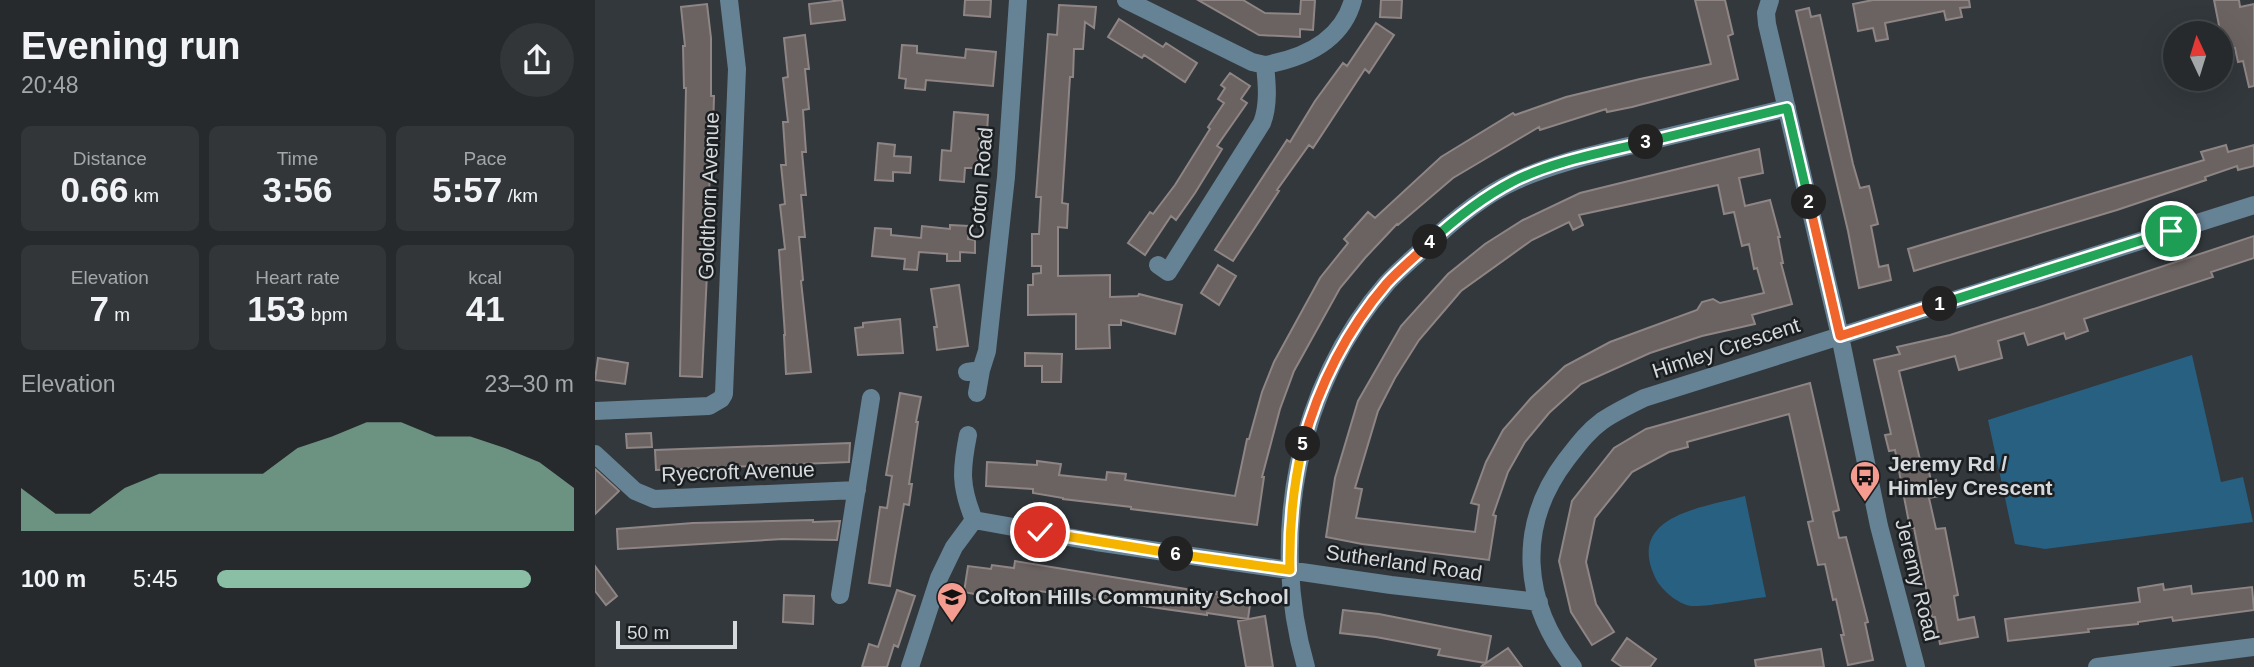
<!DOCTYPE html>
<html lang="en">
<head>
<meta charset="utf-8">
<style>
  body { margin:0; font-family:Helvetica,sans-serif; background:#323639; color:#f1f3f6; height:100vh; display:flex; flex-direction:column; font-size:26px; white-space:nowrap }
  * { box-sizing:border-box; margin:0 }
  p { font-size:23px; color:#a4a7aa }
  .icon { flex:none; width:38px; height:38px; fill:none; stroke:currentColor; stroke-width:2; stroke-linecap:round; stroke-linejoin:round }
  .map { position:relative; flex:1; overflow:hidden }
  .panel { display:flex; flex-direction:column; background:#262a2d; width:595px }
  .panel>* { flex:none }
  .needle { width:46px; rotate:356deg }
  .buttons { position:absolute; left:1568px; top:21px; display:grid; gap:14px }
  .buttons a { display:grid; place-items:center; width:70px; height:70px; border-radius:50%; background:#262a2d; box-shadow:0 7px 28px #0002,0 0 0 2px #424649; font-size:35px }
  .scale { position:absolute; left:21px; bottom:18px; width:121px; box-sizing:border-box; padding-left:7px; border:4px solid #d6d9dc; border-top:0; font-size:19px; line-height:24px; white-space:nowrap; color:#d6d9dc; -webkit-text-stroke:5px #1c1f21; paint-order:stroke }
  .pin { position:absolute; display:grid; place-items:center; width:60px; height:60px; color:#fff; margin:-30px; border:4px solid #fff; border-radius:50%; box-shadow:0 2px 7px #0007 }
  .km { position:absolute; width:35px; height:35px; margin:-18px; border-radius:50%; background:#222; color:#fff; font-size:19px; line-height:35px; text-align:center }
  .round { display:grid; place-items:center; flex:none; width:74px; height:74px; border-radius:37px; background:#323639 }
  .head { display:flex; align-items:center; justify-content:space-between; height:119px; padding:0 21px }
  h1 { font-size:38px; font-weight:800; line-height:52px }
  .metrics { display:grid; grid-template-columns:repeat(3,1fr); gap:10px; height:119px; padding:7px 21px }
  .metrics div { display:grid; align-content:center; border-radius:10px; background:#323639; text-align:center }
  .metrics b { font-size:35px; font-weight:800 }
  .metrics small { font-size:19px; font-weight:400 }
  .metrics p { font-size:19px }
  .chart { height:196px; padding:14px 21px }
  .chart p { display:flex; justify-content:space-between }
  .chart svg { width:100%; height:126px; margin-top:7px; fill:#8abfa5; opacity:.7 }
  ul { padding:0 21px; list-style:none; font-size:23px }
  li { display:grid; grid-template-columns:112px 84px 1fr; align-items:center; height:52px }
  li i { height:18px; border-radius:9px; background:#8abfa5 }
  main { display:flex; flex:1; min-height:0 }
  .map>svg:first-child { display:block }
</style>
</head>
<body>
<main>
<section class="panel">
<div class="head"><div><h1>Evening run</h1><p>20:48</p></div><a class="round"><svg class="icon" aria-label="share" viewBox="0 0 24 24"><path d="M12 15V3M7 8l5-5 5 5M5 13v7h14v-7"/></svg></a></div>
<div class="metrics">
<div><p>Distance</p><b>0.66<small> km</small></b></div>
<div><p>Time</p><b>3:56</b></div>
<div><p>Pace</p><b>5:57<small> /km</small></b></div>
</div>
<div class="metrics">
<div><p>Elevation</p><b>7<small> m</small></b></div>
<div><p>Heart rate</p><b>153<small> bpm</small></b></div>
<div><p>kcal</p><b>41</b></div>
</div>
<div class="chart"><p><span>Elevation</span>23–30 m</p>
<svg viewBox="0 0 160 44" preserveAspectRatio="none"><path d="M0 44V29L10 38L20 38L30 29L40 24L50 24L60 24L70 24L80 15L90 11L100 6L110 6L120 11L130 11L140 15L150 20L160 29V44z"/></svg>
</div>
<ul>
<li><b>100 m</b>5:45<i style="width:88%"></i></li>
</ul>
</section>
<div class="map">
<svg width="1659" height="667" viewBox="0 0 1659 667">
  <rect width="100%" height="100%" fill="#32383c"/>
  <!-- green -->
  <path fill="#286081" d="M 1597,355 L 1626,482 L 1648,477 L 1658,522 L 1450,549 L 1420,544 L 1393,420 Z
    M 1150,496 L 1171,597 C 1151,599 1113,607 1096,606 C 1083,604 1068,591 1062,581 C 1028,516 1106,508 1150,496 Z"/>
  <!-- building -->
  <path fill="#6b6361" stroke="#8e8584" stroke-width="2" fill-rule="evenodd" d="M 247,0 L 250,20 L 216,24 L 214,4 Z
    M 370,0 L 396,0 L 395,17 L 369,15 Z
    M 603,0 L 648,0 L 670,13 L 705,14 L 706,0 L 720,0 L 718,30 L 705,29 L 705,37 L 664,35 Z
    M 786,0 L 807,0 L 806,18 L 785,17 Z
    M 1100,0 L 1130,0 L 1138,34 L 1133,36 L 1143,79 L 1037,107 L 1012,112 L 1011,109 L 945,130 L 944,127 L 858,178 L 803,225 L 802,224 L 770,258 L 745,288 L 699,371 L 685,409 L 667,477 L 669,477 L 662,525 L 536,509 L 536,507 L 468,499 L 468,498 L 438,493 L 438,489 L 391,486 L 392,462 L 442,465 L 442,461 L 466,464 L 464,475 L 511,480 L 512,472 L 531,474 L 530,480 L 640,496 L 652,439 L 654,439 L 667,392 L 679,362 L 725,278 L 753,243 L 749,239 L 773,212 L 780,218 L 846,157 L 918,113 L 920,115 L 971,97 L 1045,79 L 1116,64 Z
    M 1278,0 L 1374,0 L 1375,7 L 1365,8 L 1367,17 L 1351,20 L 1349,11 L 1290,23 L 1293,39 L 1281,41 L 1278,28 L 1263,31 L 1258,4 Z
    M 1619,0 L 1644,0 L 1645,7 L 1659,4 L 1659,86 L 1654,87 L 1648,61 L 1643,62 L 1640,48 L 1629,51 Z
    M 112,4 L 116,38 L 116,96 L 119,96 L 118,132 L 116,132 L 114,164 L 115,211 L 107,377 L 85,376 L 91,88 L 89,88 L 88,46 L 90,46 L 86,7 Z
    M 464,5 L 501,7 L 499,28 L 490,22 L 488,49 L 479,49 L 478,77 L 475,77 L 467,203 L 473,204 L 472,228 L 463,227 L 463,276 L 515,275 L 515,297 L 543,296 L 544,294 L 587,305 L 580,334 L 526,320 L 526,325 L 514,325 L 515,348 L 481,349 L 481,314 L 433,315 L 433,285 L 438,285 L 438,274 L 446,273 L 446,266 L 437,266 L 437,234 L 444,234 L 446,197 L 441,197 L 453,34 L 462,35 Z
    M 1214,8 L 1216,17 L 1225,15 L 1258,164 L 1265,188 L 1274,186 L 1283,224 L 1276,226 L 1284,267 L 1293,265 L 1296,280 L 1264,288 L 1253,231 L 1201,11 Z
    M 524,19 L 568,47 L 571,43 L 602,63 L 590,82 L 549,55 L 547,58 L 513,37 Z
    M 781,23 L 799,35 L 774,73 L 770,69 L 718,148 L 714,145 L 682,190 L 684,191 L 638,261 L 620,250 L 692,140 L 695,142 L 720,101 L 748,63 L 752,66 Z
    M 210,35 L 214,69 L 210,69 L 214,109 L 208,110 L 211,152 L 207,152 L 211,195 L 206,195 L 210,237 L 204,237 L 208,280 L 206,281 L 216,372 L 191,374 L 189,335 L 190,335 L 184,250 L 190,249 L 185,205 L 190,204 L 186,165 L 191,165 L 188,122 L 193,122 L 188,78 L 193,77 L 189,38 Z
    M 307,45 L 322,46 L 322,53 L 370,58 L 371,49 L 401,52 L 398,86 L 331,80 L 330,90 L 310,88 L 311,79 L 304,78 Z
    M 635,73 L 655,86 L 646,99 L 652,103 L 622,146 L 627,149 L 600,193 L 581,220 L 576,216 L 550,255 L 533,243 L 555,212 L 558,214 L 580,185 L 615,129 L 613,127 L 629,103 L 623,99 L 630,88 L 626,85 Z
    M 359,112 L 393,115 L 392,133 L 385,132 L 382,168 L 370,168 L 369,182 L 345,180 L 347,150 L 356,151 Z
    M 283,143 L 300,145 L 299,156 L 316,157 L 315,173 L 298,172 L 298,181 L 280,180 Z
    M 1631,145 L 1633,152 L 1659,145 L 1659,166 L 1643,170 L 1642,166 L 1610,177 L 1611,180 L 1522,210 L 1319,271 L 1313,249 L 1609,160 L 1606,152 Z
    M 1164,149 L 1168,173 L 1144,178 L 1150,206 L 1175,200 L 1185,237 L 1183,237 L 1188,263 L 1186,263 L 1197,304 L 1157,315 L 1160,324 L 1107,336 L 1055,353 L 986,384 L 954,413 L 930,442 L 913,472 L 898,515 L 901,516 L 894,560 L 767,544 L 731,537 L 740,478 L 763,401 L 806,326 L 853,274 L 890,244 L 928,220 L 985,193 ZM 1123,185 L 1129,214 L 1139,212 L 1147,246 L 1154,244 L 1159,269 L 1162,268 L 1169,293 L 1125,303 L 1118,299 L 1107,302 L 1102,310 L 1015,342 L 970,366 L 936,398 L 908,430 L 891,462 L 876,503 L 884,505 L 880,532 L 761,518 L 767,489 L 760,488 L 783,411 L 800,378 L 824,340 L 866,291 L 937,240 L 974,222 L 978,230 L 988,225 L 984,215 Z
    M 355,225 L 374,226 L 373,239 L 380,240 L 380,253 L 365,252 L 365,261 L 352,261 L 352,254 L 324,252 L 322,270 L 309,269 L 310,259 L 277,256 L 280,228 L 296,229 L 296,235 L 326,238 L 327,226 L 355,229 Z
    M 1659,236 L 1659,258 L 1616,272 L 1618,277 L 1489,319 L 1493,331 L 1471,339 L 1469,333 L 1433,345 L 1429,333 L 1403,341 L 1407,358 L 1364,370 L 1360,356 L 1304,371 L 1326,464 L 1332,462 L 1336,481 L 1341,480 L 1345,496 L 1334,498 L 1341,529 L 1350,528 L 1363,595 L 1359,596 L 1363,620 L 1379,617 L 1383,637 L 1345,644 L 1340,617 L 1337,617 L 1319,528 L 1315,528 L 1300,450 L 1294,451 L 1290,435 L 1296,434 L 1279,360 L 1305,354 L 1302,347 L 1355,335 L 1445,307 Z
    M 623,265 L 641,276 L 624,305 L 606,293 Z
    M 364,285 L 373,346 L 342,350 L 339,327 L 342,327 L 336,289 Z
    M 305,319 L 308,353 L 263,355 L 260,328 L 268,327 L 268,323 Z
    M 430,353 L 467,354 L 466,382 L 447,382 L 447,366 L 430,366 Z
    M 3,358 L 33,363 L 30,384 L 0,380 Z
    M 1215,383 L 1244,510 L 1238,512 L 1244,538 L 1251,537 L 1273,622 L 1270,623 L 1278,660 L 1253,665 L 1246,635 L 1249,635 L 1241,599 L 1238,600 L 1230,564 L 1223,565 L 1213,522 L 1218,521 L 1194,414 L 1092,442 L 1093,447 L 1074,452 L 1037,472 L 1000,518 L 991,562 L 1001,604 L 1019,632 L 997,645 L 976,612 L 964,561 L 977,501 L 1019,448 L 1051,429 Z
    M 305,393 L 326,397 L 321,422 L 323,422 L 314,484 L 317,484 L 314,505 L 309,504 L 295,586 L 274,583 L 285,507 L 292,508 L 297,476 L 291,475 Z
    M 56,433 L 57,447 L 32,448 L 31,434 Z
    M 255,443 L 254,462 L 61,470 L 60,450 Z
    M 0,469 L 24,491 L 0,514 Z
    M 218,520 L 218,522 L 245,521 L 242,540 L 188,539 L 23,549 L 22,529 L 98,523 Z
    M 420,561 L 622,594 L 622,592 L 656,597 L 653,619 L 612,613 L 612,615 L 444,591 L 442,601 L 386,592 L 385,595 L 369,592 L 373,566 L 396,569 L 397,565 L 419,568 Z
    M 0,566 L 22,596 L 11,605 L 0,591 Z
    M 1568,584 L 1569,590 L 1596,586 L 1597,594 L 1657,587 L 1659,610 L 1578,621 L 1577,617 L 1543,622 L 1543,624 L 1493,629 L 1494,632 L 1413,641 L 1410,619 L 1545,602 L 1543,588 Z
    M 302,590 L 320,596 L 303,647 L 299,645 L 292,667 L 267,667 L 274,644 L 283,647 Z
    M 189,595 L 219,596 L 218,624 L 188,622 Z
    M 748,610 L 784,614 L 896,636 L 891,663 L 913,648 L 927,667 L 886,667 L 890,663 L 843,655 L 845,649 L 781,637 L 745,633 Z
    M 670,616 L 678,667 L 651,667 L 643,621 Z
    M 1032,638 L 1061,659 L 1055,667 L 1027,667 L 1017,660 Z
    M 1226,649 L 1229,667 L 1161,667 L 1160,660 Z"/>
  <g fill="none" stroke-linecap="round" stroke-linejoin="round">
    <!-- minor -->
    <path stroke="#668295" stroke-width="18" d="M 531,0 L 657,62 L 670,65
      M 1175,0 L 1171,13 L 1172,24 L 1245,336 L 1284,526 L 1321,667
      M 563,265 L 573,272 L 667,123 C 674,105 672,84 670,65 C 709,58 747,41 758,0
      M 386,370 L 392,351 L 411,177 L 423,0
      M 372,372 L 386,370 L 382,393
      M 0,411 L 114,406 L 126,399 L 129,394 L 142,69 L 134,0
      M 373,435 C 366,470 365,486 379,520 L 501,542 L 796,585 L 944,602
      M 0,454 L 40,491 L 59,499 L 262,490
      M 245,595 L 276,398
      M 315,667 L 344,578 L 359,547 L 379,520
      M 711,667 C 673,537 702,386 792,283 C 803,271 815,261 827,250 C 853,225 886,196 920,181 C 959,163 1001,154 1042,144 C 1092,132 1142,120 1192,108
      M 978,667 C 927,603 921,526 971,460 C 982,446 992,432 1007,421 C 1020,412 1035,405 1049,398 L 1659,205
      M 1502,667 L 1659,647"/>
  </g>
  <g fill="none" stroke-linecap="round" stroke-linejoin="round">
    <!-- split-1 casing -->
    <g stroke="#fff" stroke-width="14">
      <path id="split-1" d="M 1345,304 L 1576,231"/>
    </g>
    <!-- split-2 casing -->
    <g stroke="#fff" stroke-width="14">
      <path id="split-2" d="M 1214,202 L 1245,336 L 1345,304"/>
    </g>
    <!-- split-3 casing -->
    <g stroke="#fff" stroke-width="14">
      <path id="split-3" d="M 1051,142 L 1192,108 L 1214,202"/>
    </g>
    <!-- split-4 casing -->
    <g stroke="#fff" stroke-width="14">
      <path id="split-4" d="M 835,242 C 859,220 888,197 917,182 C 958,161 1007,153 1051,142"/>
    </g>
    <!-- split-5 casing -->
    <g stroke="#fff" stroke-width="14">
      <path id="split-5" d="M 708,444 C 723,386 753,328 792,283 C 805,269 821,256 835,242"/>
    </g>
    <!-- split-6 casing -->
    <g stroke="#fff" stroke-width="14">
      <path id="split-6" d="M 581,554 L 695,570 C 694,527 698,486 708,444"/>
    </g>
    <!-- split-7 casing -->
    <g stroke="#fff" stroke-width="14">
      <path id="split-7" d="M 445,532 L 581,554"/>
    </g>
    <!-- split-1 -->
    <use href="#split-1" stroke="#22a559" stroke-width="9"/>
    <!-- split-2 -->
    <use href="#split-2" stroke="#f0652b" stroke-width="9"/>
    <!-- split-3 -->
    <use href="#split-3" stroke="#22a559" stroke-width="9"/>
    <!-- split-4 -->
    <use href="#split-4" stroke="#22a559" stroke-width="9"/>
    <!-- split-5 -->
    <use href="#split-5" stroke="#f0652b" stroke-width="9"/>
    <!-- split-6 -->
    <use href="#split-6" stroke="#f5b400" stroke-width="9"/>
    <!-- split-7 -->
    <use href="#split-7" stroke="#f5b400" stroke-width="9"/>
  </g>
  <!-- icons -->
  <defs>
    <g id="bus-pin" transform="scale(1.575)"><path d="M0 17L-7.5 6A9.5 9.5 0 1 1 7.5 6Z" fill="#f59c91" stroke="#1c1f21"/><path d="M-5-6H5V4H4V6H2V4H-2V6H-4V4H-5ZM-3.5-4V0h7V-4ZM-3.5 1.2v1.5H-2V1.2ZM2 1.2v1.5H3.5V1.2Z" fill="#111"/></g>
    <g id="school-pin" transform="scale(1.575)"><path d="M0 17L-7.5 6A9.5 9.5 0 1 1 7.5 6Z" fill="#f59c91" stroke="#1c1f21"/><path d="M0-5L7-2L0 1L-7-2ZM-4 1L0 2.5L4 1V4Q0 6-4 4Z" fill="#111"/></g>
  </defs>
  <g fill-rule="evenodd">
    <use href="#bus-pin" x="1270" y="476"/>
    <use href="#school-pin" x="357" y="597"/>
  </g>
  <g text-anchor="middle" stroke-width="5" stroke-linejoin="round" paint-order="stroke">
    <!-- street labels -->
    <g font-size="21" fill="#d6d9dc" stroke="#1c1f21">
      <text transform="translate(386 183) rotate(-85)" y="7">Coton Road</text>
      <text transform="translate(114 196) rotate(-88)" y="7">Goldthorn Avenue</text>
      <text transform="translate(1131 348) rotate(-18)" y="7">Himley Crescent</text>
      <text transform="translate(143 472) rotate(-2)" y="7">Ryecroft Avenue</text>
      <text transform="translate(809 563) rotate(8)" y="7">Sutherland Road</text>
      <text transform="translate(1322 580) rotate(76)" y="7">Jeremy Road</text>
    </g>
    <!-- poi labels -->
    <g font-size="21" font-weight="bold" fill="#d6d9dc" stroke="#1c1f21" text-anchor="start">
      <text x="1293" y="471">Jeremy Rd /<tspan x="1293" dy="24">Himley Crescent</tspan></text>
      <text x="380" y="604">Colton Hills Community School</text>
    </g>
  </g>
</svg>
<div class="buttons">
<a><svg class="needle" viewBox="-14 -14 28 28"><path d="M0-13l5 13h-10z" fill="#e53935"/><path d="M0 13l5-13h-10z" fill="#a4a7aa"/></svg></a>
</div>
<div class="scale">50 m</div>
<div class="pin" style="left:1576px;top:231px;background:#1e9e55"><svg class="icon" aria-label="arrive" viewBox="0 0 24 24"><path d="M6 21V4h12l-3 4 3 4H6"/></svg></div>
<div class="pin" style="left:445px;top:532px;background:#d93025"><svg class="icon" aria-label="check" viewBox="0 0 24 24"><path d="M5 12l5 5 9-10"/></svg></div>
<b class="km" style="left:1345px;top:304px">1</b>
<b class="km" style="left:1214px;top:202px">2</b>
<b class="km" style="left:1051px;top:142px">3</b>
<b class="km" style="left:835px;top:242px">4</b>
<b class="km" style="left:708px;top:444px">5</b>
<b class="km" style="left:581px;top:554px">6</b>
</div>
</main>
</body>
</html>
